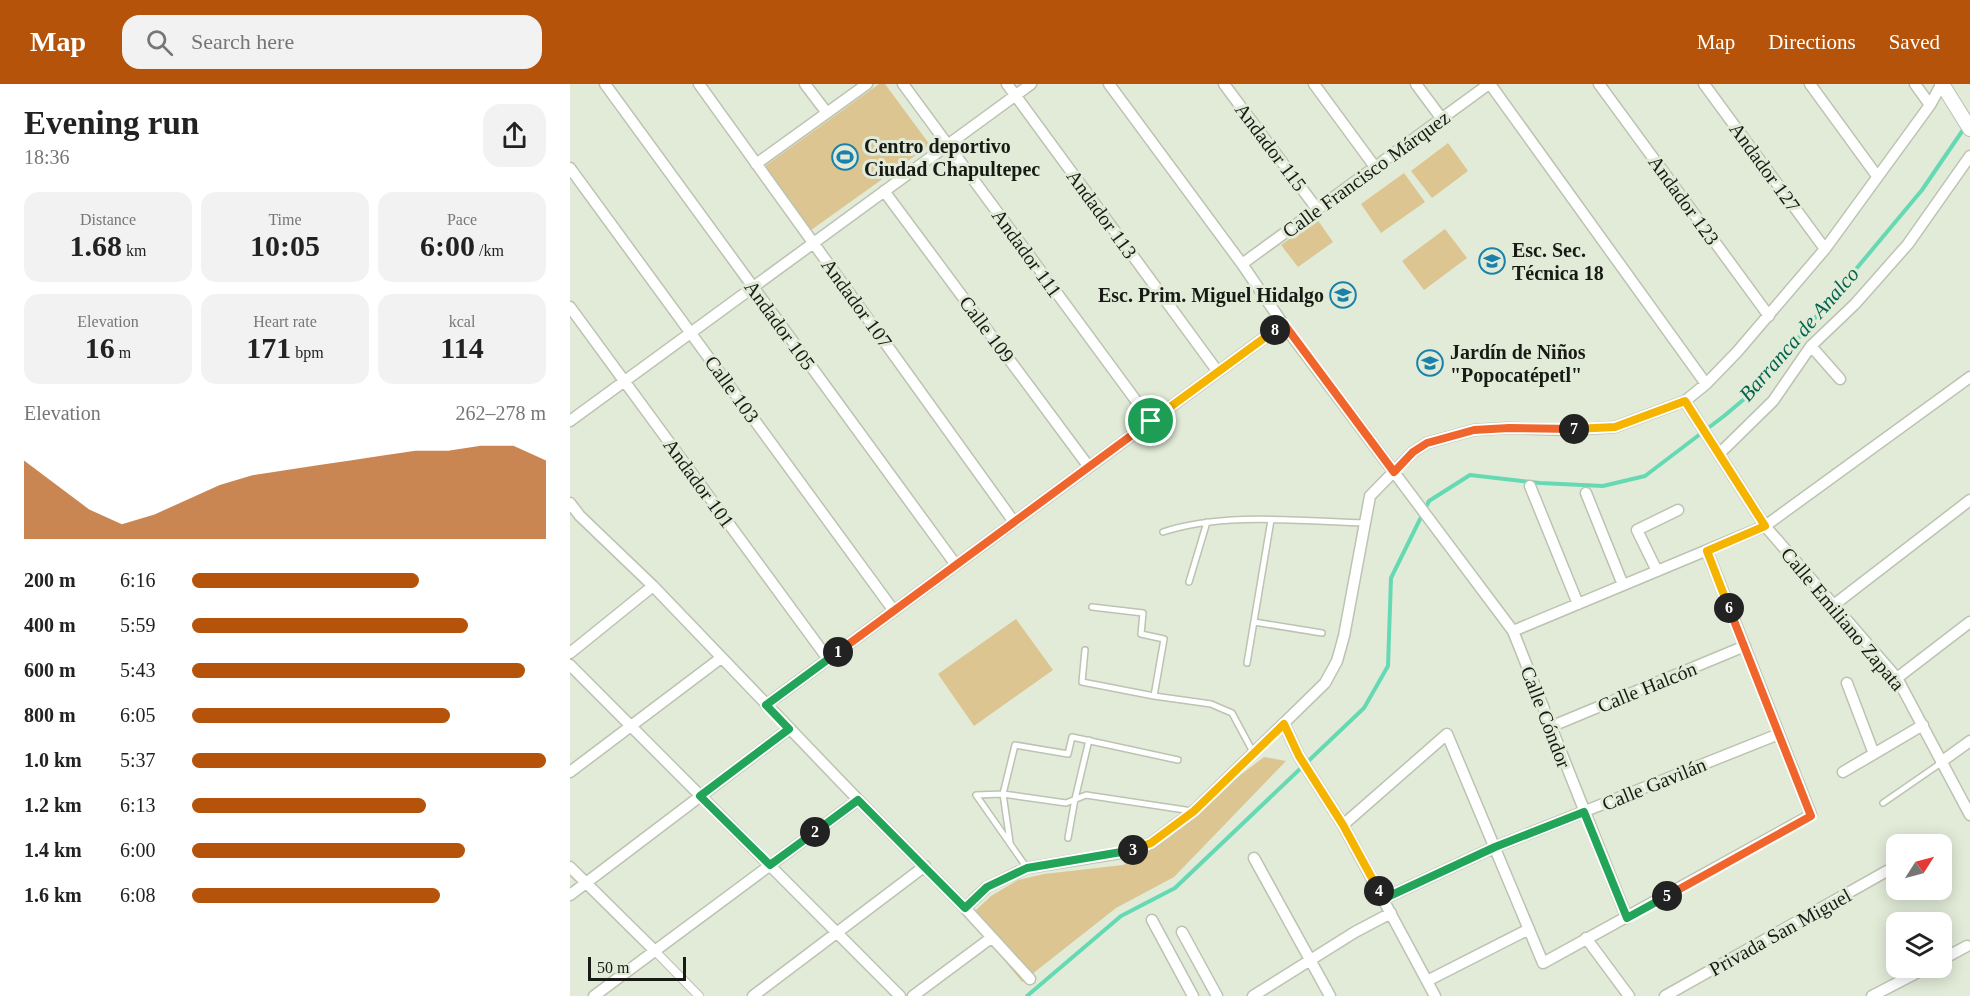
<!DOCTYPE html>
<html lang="en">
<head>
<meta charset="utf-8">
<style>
  body { margin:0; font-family:"Times New Roman",serif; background:#f2f2f2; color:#222; height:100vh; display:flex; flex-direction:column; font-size:22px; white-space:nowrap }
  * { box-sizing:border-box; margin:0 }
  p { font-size:20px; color:#767676 }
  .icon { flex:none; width:33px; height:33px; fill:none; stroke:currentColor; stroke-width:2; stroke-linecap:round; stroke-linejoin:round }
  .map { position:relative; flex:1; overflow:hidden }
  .side { display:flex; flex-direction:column; background:#fff; width:570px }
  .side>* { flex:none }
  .needle { width:39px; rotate:54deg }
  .controls { position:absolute; left:1316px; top:750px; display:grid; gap:12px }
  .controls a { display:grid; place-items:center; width:66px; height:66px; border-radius:12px; background:#fff; box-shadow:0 3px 15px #0003; font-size:30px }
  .scale { position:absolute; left:18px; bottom:15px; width:98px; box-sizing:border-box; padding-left:6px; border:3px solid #181b15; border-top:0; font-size:16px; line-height:21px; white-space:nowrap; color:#181b15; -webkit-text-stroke:4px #e2ebd8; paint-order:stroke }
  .pin { position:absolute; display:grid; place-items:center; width:51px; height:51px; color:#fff; margin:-26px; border:3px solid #fff; border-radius:50%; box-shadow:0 2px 6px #0007 }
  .km { position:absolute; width:30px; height:30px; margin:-15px; border-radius:50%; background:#222; color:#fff; font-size:16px; line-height:30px; text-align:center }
  .round { display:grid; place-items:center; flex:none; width:63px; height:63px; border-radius:18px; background:#f2f2f2 }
  .head { display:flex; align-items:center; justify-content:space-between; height:102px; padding:0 24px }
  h1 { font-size:33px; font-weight:700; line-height:45px }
  .stats { display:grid; grid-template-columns:repeat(3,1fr); gap:9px; height:102px; padding:6px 24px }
  .stats div { display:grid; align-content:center; border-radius:15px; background:#f2f2f2; text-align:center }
  .stats b { font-size:30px; font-weight:700 }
  .stats small { font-size:16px; font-weight:400 }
  .stats p { font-size:16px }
  .chart { height:168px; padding:12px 24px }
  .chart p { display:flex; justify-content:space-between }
  .chart svg { width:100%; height:108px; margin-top:6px; fill:#b45309; opacity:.7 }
  ul { padding:0 24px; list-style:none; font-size:20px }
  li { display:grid; grid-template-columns:96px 72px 1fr; align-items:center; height:45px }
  li i { height:15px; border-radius:8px; background:#b45309 }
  header { display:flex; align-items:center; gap:36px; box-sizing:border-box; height:84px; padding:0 30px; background:#b45309; color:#fff }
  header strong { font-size:28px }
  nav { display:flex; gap:33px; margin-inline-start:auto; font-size:21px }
  .search { width:420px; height:54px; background:#f2f2f2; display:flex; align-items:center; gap:15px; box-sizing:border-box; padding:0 21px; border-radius:18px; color:#767676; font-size:22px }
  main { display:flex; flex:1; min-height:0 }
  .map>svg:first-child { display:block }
</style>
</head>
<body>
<header>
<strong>Map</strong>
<div class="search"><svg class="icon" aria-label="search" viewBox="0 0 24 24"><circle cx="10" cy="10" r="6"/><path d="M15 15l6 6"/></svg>Search here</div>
<nav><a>Map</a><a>Directions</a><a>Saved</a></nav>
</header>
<main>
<section class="side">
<div class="head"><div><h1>Evening run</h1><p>18:36</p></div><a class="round"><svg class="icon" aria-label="share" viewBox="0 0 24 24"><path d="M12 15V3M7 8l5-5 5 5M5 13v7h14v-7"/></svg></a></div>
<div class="stats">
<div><p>Distance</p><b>1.68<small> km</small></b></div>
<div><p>Time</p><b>10:05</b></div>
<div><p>Pace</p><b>6:00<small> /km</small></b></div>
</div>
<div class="stats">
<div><p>Elevation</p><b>16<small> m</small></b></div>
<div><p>Heart rate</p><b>171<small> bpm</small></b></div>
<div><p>kcal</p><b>114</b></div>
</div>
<div class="chart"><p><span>Elevation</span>262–278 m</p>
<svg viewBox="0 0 160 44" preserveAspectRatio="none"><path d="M0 44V12L10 22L20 32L30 38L40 34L50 28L60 22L70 18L80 16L90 14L100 12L110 10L120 8L130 8L140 6L150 6L160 12V44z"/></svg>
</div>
<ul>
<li><b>200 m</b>6:16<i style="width:64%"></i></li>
<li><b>400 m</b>5:59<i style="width:78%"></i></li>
<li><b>600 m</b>5:43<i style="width:94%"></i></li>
<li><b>800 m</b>6:05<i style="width:73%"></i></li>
<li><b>1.0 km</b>5:37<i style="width:100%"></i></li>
<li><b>1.2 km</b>6:13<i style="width:66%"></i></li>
<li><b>1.4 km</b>6:00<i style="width:77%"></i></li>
<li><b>1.6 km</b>6:08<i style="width:70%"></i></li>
</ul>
</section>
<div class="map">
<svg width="1400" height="912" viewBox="0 0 1400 912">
  <rect width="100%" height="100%" fill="#e2ebd8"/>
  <!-- green -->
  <path fill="#dcc591" d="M 309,0 L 315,0 L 360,61 L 237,149 L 191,85 Z
    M 878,59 L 898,87 L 862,114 L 841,87 Z
    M 834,89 L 855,118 L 811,149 L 791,120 Z
    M 747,135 L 763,158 L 728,183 L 711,161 Z
    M 875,145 L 897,174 L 854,206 L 832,177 Z
    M 446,535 L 483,586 L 404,642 L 368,590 Z
    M 694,673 L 716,677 L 604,793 L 546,824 L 452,898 C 434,875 414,855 406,826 L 421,812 L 448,796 L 474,790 L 553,781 L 599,754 L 651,706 Z"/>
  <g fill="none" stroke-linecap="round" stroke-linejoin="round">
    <!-- stream -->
    <path stroke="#65d9b4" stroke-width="4" d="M 457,912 L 551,832 L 605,804 L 794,624 L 818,582 L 821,494 L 859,417 L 900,391 L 970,399 L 1033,402 L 1075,392 L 1154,332 L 1185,306 L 1352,106 L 1395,43"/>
    <!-- service casing -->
    <g stroke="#bbc3b1" stroke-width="8">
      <path id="service" d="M 593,448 C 653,428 732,437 794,439
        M 619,498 L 637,438
        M 522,523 L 573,529 L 571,550 L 594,555 L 584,612
        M 684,538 L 752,549
        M 515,566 L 512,598 L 584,612 L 641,620 L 662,629 L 683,668
        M 677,579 L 701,436
        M 1313,719 L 1371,679
        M 498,754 L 505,715 L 519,656
        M 440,758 L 433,710 L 445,661 L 498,670 L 502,653 L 608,676
        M 457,784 L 406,711 L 433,710 L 496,719 L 516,711 L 622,727"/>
    </g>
    <!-- pedestrian casing -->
    <g stroke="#bbc3b1" stroke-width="10">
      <path id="pedestrian" d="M 84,866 L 129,912"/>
    </g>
    <!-- minor casing -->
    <g stroke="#bbc3b1" stroke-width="13">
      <path id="minor" d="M 35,0 L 386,481
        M 129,0 L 444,438
        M 235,0 L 257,29
        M 333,0 L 581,337
        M 437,0 L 648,288
        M 539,0 L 672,180 L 713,240 L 943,547 L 1057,834
        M 654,0 L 747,125
        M 744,0 L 805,83
        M 846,0 L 872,35
        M 920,0 L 1136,300
        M 1029,0 L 1199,232
        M 1134,0 L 1255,165
        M 1240,0 L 1307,92
        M 1345,0 L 1360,21
        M 186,80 L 297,0
        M 0,84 L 324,527
        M 314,107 L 519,383
        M 672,180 L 919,0
        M 0,223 L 258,575
        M 1241,262 L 1270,295
        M 1115,317 L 1195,442 L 1327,594 L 1400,731
        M 0,337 L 461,0
        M 1149,370 L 1203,317 L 1241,262 L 1285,220 L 1338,160 L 1400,72
        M 960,402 L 1008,520
        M 1016,409 L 1053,501
        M 0,419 L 10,432 L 83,502 L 297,725 L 395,824 L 460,895
        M 1087,487 L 1067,446 L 1108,426
        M 1265,520 L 1400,416
        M 943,547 L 1195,442 L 1400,293
        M 0,569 L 83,502
        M 0,581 L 330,912
        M 1327,594 L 1400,538
        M 1277,599 L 1304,670
        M 196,621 L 713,240
        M 714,640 L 729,672 L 773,741 L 865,912
        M 980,643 L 1175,562
        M 1371,678 L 1400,657
        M 0,688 L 151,574
        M 1273,688 L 1353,641
        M 773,741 L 877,650 L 973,879 L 1241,731 L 1137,467
        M 684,774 L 760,912
        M 0,783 L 84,866
        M 0,811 L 219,645
        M 813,815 L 925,763 L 1209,650
        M 395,824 L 417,803 L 457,784 L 562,767 L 581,759 L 624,727 L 755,599 L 767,577 L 774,552 L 800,412 L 843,368 L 857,359 L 904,346 L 938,344 L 999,346 L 1045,343 L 1115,317 L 1136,300 L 1167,268 L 1255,165 L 1360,21 L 1371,1
        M 582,836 L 623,912
        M 612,848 L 647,912
        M 1016,854 L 1059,912
        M 1371,876 L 1397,862
        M 857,897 L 959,845
        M 24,912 L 288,716
        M 183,912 L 355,782
        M 343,912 L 421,854
        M 683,912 L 785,848 L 821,829
        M 1095,912 L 1324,783
        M 1302,912 L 1356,884"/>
    </g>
    <!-- tertiary casing -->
    <g stroke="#bbc3b1" stroke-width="16">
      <path id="tertiary" d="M 1372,0 L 1400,45"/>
    </g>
    <!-- service -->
    <use href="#service" stroke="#fff" stroke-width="5"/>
    <!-- pedestrian -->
    <use href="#pedestrian" stroke="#fff" stroke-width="8"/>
    <!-- minor -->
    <use href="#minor" stroke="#fff" stroke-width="10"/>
    <!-- tertiary -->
    <use href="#tertiary" stroke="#fff" stroke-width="14"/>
  </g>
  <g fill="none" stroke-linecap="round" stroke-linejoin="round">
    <!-- split-1 casing -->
    <g stroke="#fff" stroke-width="12">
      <path id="split-1" d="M 268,568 L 581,337"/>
    </g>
    <!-- split-2 casing -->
    <g stroke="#fff" stroke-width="12">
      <path id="split-2" d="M 245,748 L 200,781 L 130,712 L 219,645 L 196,621 L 268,568"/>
    </g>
    <!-- split-3 casing -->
    <g stroke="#fff" stroke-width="12">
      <path id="split-3" d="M 245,748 L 288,716 L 395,824 L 417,803 L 457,784 L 563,766"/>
    </g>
    <!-- split-4 casing -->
    <g stroke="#fff" stroke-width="12">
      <path id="split-4" d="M 563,766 L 581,759 L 624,727 L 714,640 L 729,672 L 773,741 L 809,807"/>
    </g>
    <!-- split-5 casing -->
    <g stroke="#fff" stroke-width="12">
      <path id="split-5" d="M 809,807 L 813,815 L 925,763 L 1014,728 L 1057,834 L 1097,812"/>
    </g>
    <!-- split-6 casing -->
    <g stroke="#fff" stroke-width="12">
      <path id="split-6" d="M 1097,812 L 1241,732 L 1159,524"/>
    </g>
    <!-- split-7 casing -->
    <g stroke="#fff" stroke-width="12">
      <path id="split-7" d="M 1004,345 L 1045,343 L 1115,317 L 1195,442 L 1137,467 L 1159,524"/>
    </g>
    <!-- split-8 casing -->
    <g stroke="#fff" stroke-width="12">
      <path id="split-8" d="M 705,246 L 714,240 L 824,388 L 843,368 L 857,359 L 904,346 L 939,344 L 1004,345"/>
    </g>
    <!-- split-9 casing -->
    <g stroke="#fff" stroke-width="12">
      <path id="split-9" d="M 581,337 L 705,246"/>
    </g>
    <!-- split-1 -->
    <use href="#split-1" stroke="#f0652b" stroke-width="8"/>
    <!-- split-2 -->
    <use href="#split-2" stroke="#22a559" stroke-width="8"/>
    <!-- split-3 -->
    <use href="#split-3" stroke="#22a559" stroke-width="8"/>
    <!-- split-4 -->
    <use href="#split-4" stroke="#f5b400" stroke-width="8"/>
    <!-- split-5 -->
    <use href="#split-5" stroke="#22a559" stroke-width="8"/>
    <!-- split-6 -->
    <use href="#split-6" stroke="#f0652b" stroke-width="8"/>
    <!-- split-7 -->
    <use href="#split-7" stroke="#f5b400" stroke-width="8"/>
    <!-- split-8 -->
    <use href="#split-8" stroke="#f0652b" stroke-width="8"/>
    <!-- split-9 -->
    <use href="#split-9" stroke="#f5b400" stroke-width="8"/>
  </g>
  <!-- icons -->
  <defs>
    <g id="stadium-ring" transform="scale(1.35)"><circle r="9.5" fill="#e2ebd8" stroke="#1981aa" stroke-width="1.5"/><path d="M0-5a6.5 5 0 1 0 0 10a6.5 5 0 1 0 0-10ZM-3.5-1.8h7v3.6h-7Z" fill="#1981aa"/></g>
    <g id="school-ring" transform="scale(1.35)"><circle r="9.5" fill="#e2ebd8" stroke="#1981aa" stroke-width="1.5"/><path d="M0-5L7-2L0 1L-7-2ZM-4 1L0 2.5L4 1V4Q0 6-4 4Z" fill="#1981aa"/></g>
  </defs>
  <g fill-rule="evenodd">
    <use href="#stadium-ring" x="275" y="73"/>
    <use href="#school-ring" x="922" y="177"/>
    <use href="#school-ring" x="773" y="211"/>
    <use href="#school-ring" x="860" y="279"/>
  </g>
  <g text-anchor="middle" stroke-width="6" stroke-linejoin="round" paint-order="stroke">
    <!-- poi labels -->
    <g font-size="20" font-weight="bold" fill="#181b15" stroke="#e2ebd8" text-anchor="start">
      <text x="294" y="69">Centro deportivo<tspan x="294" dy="23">Ciudad Chapultepec</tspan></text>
      <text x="942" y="173">Esc. Sec.<tspan x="942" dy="23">Técnica 18</tspan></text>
      <text x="754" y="218" text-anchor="end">Esc. Prim. Miguel Hidalgo</text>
      <text x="880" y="275">Jardín de Niños<tspan x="880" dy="23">"Popocatépetl"</tspan></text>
    </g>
    <!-- street labels -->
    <g font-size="20" fill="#181b15" stroke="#e2ebd8">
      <text transform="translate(701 63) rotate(53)" y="7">Andador 115</text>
      <text transform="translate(1195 83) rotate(54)" y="7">Andador 127</text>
      <text transform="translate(796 90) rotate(-36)" y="7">Calle Francisco Márquez</text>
      <text transform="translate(1114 116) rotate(54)" y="7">Andador 123</text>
      <text transform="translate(532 130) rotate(54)" y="7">Andador 113</text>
      <text transform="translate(457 169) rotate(54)" y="7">Andador 111</text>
      <text transform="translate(287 219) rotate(54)" y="7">Andador 107</text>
      <text transform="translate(210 241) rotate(54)" y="7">Andador 105</text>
      <text transform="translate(417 245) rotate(53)" y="7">Calle 109</text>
      <text transform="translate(162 305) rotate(54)" y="7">Calle 103</text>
      <text transform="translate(129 399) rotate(54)" y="7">Andador 101</text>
      <text transform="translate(1273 535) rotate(50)" y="7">Calle Emiliano Zapata</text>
      <text transform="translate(1077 603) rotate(-22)" y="7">Calle Halcón</text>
      <text transform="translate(976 633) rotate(69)" y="7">Calle Cóndor</text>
      <text transform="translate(1084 700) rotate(-22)" y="7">Calle Gavilán</text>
      <text transform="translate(1210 848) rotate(-29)" y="7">Privada San Miguel</text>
    </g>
    <!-- water labels -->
    <g font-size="21" font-style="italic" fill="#00644c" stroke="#e2ebd8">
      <text transform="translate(1229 250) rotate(-49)" y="7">Barranca de Analco</text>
    </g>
  </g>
</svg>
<div class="controls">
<a><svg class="needle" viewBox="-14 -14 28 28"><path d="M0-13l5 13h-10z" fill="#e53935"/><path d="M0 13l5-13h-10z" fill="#767676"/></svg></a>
<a><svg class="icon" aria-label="layers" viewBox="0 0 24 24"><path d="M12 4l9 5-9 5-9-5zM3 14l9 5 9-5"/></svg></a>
</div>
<div class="scale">50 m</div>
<div class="pin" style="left:581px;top:337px;background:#1e9e55"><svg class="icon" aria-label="arrive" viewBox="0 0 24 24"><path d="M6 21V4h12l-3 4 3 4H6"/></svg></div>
<b class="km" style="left:268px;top:568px">1</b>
<b class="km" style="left:245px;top:748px">2</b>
<b class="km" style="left:563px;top:766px">3</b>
<b class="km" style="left:809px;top:807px">4</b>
<b class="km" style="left:1097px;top:812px">5</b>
<b class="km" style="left:1159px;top:524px">6</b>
<b class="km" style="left:1004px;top:345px">7</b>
<b class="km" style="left:705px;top:246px">8</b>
</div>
</main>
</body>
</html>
